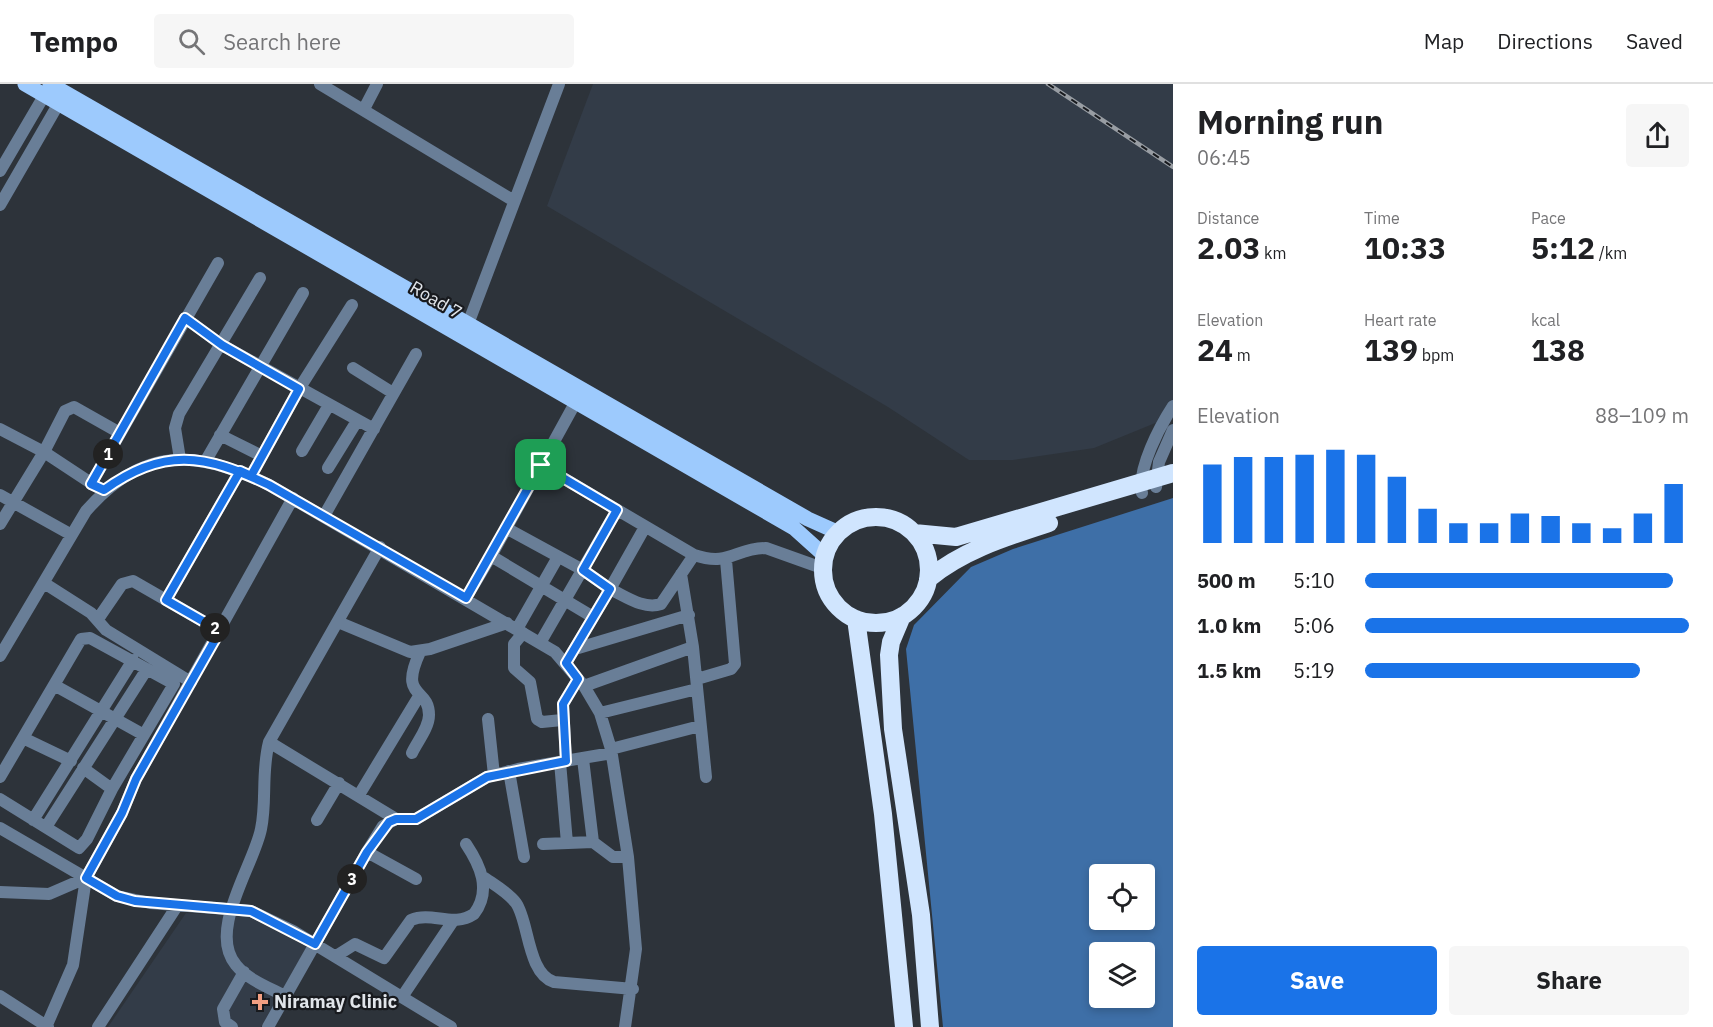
<!DOCTYPE html>
<html lang="en">
<head>
<meta charset="utf-8">
<style>
  body { margin:0; font-family:"IBM Plex Sans",sans-serif; background:#f6f6f6; color:#202124; height:100vh; display:flex; flex-direction:column; font-size:22px; white-space:nowrap }
  * { box-sizing:border-box; margin:0 }
  p { font-size:20px; color:#757577 }
  .icon { flex:none; width:33px; height:33px; fill:none; stroke:currentColor; stroke-width:2; stroke-linecap:round; stroke-linejoin:round }
  .map { position:relative; flex:1; overflow:hidden }
  .side { display:flex; flex-direction:column; background:#fff; width:540px }
  .side>* { flex:none }
  .fabs { position:absolute; left:1089px; top:780px; display:grid; gap:12px }
  .fabs a { display:grid; place-items:center; width:66px; height:66px; border-radius:6px; background:#fff; box-shadow:0 3px 9px #0003; font-size:30px }
  .pin { position:absolute; display:grid; place-items:center; width:51px; height:51px; color:#fff; margin:-26px; border-radius:12px; box-shadow:0 3px 9px #0006 }
  .km { position:absolute; width:30px; height:30px; margin:-15px; border-radius:50%; background:#222; color:#fff; font-size:16px; line-height:30px; text-align:center }
  .round { display:grid; place-items:center; flex:none; width:63px; height:63px; border-radius:6px; background:#f6f6f6 }
  .summary { display:flex; align-items:center; justify-content:space-between; height:102px; padding:0 24px }
  h1 { font-size:33px; font-weight:800; line-height:45px }
  .stats { display:grid; grid-template-columns:repeat(3,1fr); gap:9px; height:102px; padding:6px 24px }
  .stats div { display:grid; align-content:center }
  .stats b { font-size:30px; font-weight:800 }
  .stats small { font-size:16px; font-weight:400 }
  .stats p { font-size:16px }
  .chart { height:168px; padding:12px 24px }
  .chart p { display:flex; justify-content:space-between }
  .chart svg { width:100%; height:108px; margin-top:6px; stroke:#1a73e8; stroke-width:6 }
  .button { display:flex; gap:12px; margin-top:auto; padding:12px 24px }
  .button a { flex:1; height:69px; border-radius:6px; background:#1a73e8; color:#fff; font-size:24px; font-weight:800; line-height:69px; text-align:center }
  .button a+a { background:#f6f6f6; color:#202124 }
  ul { padding:0 24px; list-style:none; font-size:20px }
  li { display:grid; grid-template-columns:96px 72px 1fr; align-items:center; height:45px }
  li i { height:15px; border-radius:8px; background:#1a73e8 }
  header { display:flex; align-items:center; gap:36px; box-sizing:border-box; height:84px; padding:0 30px; background:#fff; border-bottom:2px solid #e0e0e0 }
  header strong { font-size:28px }
  nav { display:flex; gap:33px; margin-inline-start:auto; font-size:21px }
  .search { width:420px; height:54px; background:#f6f6f6; display:flex; align-items:center; gap:15px; box-sizing:border-box; padding:0 21px; border-radius:6px; color:#757577; font-size:22px }
  main { display:flex; flex:1; min-height:0 }
  .map>svg:first-child { display:block }
</style>
</head>
<body>
<header>
<strong>Tempo</strong>
<div class="search"><svg class="icon" aria-label="search" viewBox="0 0 24 24"><circle cx="10" cy="10" r="6"/><path d="M15 15l6 6"/></svg>Search here</div>
<nav><a>Map</a><a>Directions</a><a>Saved</a></nav>
</header>
<main>
<div class="map">
<svg width="1173" height="943" viewBox="0 0 1173 943">
  <rect width="100%" height="100%" fill="#2d333a"/>
  <!-- built -->
  <path fill="#333c48" d="M 593,0 L 1173,0 L 1173,327 L 1170,333 L 1094,364 L 1013,376 L 969,376 L 888,323 L 547,122 Z
    M 186,829 L 249,833 L 307,863 L 261,943 L 108,943 Z"/>
  <!-- forest -->
  <path fill="#3e6fa7" fill-rule="evenodd" d="M 1173,414 L 1173,943 L 943,943 L 906,565 L 914,541 L 971,483 L 1013,465 ZM 1100,790 L 1144,790 L 1144,836 L 1100,836 ZM 1100,868 L 1144,868 L 1144,914 L 1100,914 Z"/>
  <g fill="none" stroke-linecap="round" stroke-linejoin="round">
    <!-- minor -->
    <path stroke="#697e97" stroke-width="12" d="M 320,0 L 514,117
      M 364,25 L 377,0
      M 0,87 L 48,5
      M 0,121 L 63,12
      M 185,234 L 222,261 L 374,345
      M 468,240 L 559,0
      M 353,284 L 393,309
      M 0,345 L 44,368 L 97,403
      M 220,351 L 262,372
      M 302,367 L 329,321
      M 180,375 L 175,344 L 179,330 L 260,194
      M 205,378 L 303,209
      M 541,381 L 694,471 C 730,483 735,464 766,464 L 822,484
      M 328,384 L 357,337
      M 251,392 L 299,305 L 352,221
      M 91,400 L 218,179
      M 1156,403 L 1159,378 L 1173,346
      M 1142,409 C 1137,385 1160,342 1173,322
      M 0,411 L 70,450
      M 324,432 L 416,270
      M 0,440 L 44,368 L 65,327 L 74,323 L 120,349
      M 645,443 L 610,505 C 625,512 644,526 661,520 L 694,471
      M 506,444 L 583,486 L 610,505 L 566,579
      M 491,472 L 593,533
      M 681,490 L 693,563 L 706,693
      M 44,499 L 91,529 L 106,546 L 191,598
      M 466,514 L 491,472 L 579,312
      M 166,516 L 240,387
      M 98,535 L 122,500 L 133,497 L 220,547
      M 338,538 L 410,568 L 430,565 L 507,539
      M 517,545 L 558,473
      M 523,549 L 514,560 L 514,584 L 530,598 L 537,635 L 542,638 L 562,636
      M 540,559 L 617,426
      M 575,565 L 689,531
      M 0,572 L 86,427 C 143,362 195,365 269,401 L 555,568 L 584,602 L 600,629 L 611,665 L 628,773 L 636,865 L 625,943
      M 697,595 L 731,585 L 735,580 L 726,476
      M 54,601 L 144,651
      M 584,602 L 693,563
      M 600,629 L 697,605
      M 488,635 L 494,691
      M 23,654 L 71,677
      M 269,658 L 396,735 L 416,735 L 487,693 L 518,685 L 612,669
      M 611,665 L 700,642
      M 412,669 C 417,658 429,644 429,631 C 429,602 398,616 420,568
      M 583,675 L 593,758 L 613,773 L 628,773
      M 566,677 L 563,620 L 578,595
      M 560,678 L 567,759
      M 83,684 L 112,705
      M 509,687 L 524,773
      M 0,693 L 81,555 L 90,554 L 174,600 L 112,705 L 87,755 L 79,764 L 0,715
      M 359,711 L 419,612
      M 33,736 L 133,576
      M 317,736 L 339,699
      M 46,743 L 147,585
      M 0,744 L 117,812 L 150,819 L 251,827 L 293,847 L 451,943
      M 543,760 L 593,758
      M 367,768 L 416,795
      M 482,792 C 493,800 508,808 516,819 C 529,837 527,889 554,898 L 633,905
      M 0,808 L 49,810 L 86,794
      M 336,872 L 355,860 L 384,874 L 411,836 C 432,827 453,844 474,830 C 492,806 480,781 466,760
      M 0,912 L 48,943
      M 287,913 C 270,904 248,896 236,881 C 207,847 254,781 261,745 C 267,717 261,689 269,658 L 380,463
      M 402,913 L 453,837
      M 46,943 L 73,881 L 86,794 L 122,729 L 136,695 L 293,414
      M 98,943 L 177,822
      M 232,943 L 225,938 L 223,925 L 244,888
      M 268,943 L 367,768 L 383,742 L 396,735"/>
    <!-- major -->
    <path stroke="#9dcafd" stroke-width="15" d="M 25,0 L 794,444 L 824,471
      M 50,0 L 808,435 L 837,448"/>
    <!-- highway -->
    <path stroke="#d0e5fe" stroke-width="18" d="M823 486a53 53 0 1 1 106 0a53 53 0 1 1-106 0Z
      M 914,449 L 956,453 L 1173,389
      M 928,495 C 963,466 1006,453 1049,439
      M 902,532 L 891,558 L 889,571 L 893,645 L 921,831 L 930,943
      M 856,535 L 883,730 L 904,943"/>
    <!-- rail casing -->
    <g stroke="#989da3" stroke-width="4.5">
      <path id="rail" d="M 1048,0 L 1173,83"/>
    </g>
    <!-- rail -->
    <use href="#rail" stroke="#181a1e" stroke-width="2" stroke-dasharray="7" stroke-linecap="butt"/>
  </g>
  <g fill="none" stroke-linecap="round" stroke-linejoin="round">
    <!-- route casing -->
    <g stroke="#fff" stroke-width="12">
      <path id="route" d="M 541,381 L 466,514 L 269,401 C 205,370 163,363 104,406 L 91,400 L 185,234 L 222,261 L 299,305 L 251,392 L 240,387 L 166,516 L 220,547 L 136,695 L 122,729 L 86,794 L 117,812 L 135,817 L 251,827 L 315,860 L 367,768 L 389,738 L 396,735 L 416,735 L 487,693 L 566,677 L 563,620 L 578,595 L 566,579 L 610,505 L 583,486 L 617,426 L 541,381"/>
    </g>
    <!-- route -->
    <use href="#route" stroke="#1a73e8" stroke-width="8"/>
  </g>
  <!-- markers -->
  <path fill="#f39f82" stroke="#181a1e" stroke-width="2" d="M257 909h6v6h6v6h-6v6h-6v-6h-6v-6h6z"/>
  <g text-anchor="middle" stroke-width="4.5" stroke-linejoin="round" paint-order="stroke">
    <!-- street labels -->
    <g font-size="18" fill="#e1e5ea" stroke="#181a1e">
      <text transform="translate(436 216) rotate(30)" y="6">Road 7</text>
    </g>
    <!-- poi labels -->
    <g font-size="18" font-weight="bold" fill="#e1e5ea" stroke="#181a1e" text-anchor="start">
      <text x="274" y="924">Niramay Clinic</text>
    </g>
  </g>
</svg>
<div class="fabs">
<a><svg class="icon" aria-label="locate" viewBox="0 0 24 24"><circle cx="12" cy="12" r="6"/><path d="M12 2v4M12 18v4M2 12h4M18 12h4"/></svg></a>
<a><svg class="icon" aria-label="layers" viewBox="0 0 24 24"><path d="M12 4l9 5-9 5-9-5zM3 14l9 5 9-5"/></svg></a>
</div>
<div class="pin" style="left:541px;top:381px;background:#1e9e55"><svg class="icon" aria-label="arrive" viewBox="0 0 24 24"><path d="M6 21V4h12l-3 4 3 4H6"/></svg></div>
<b class="km" style="left:108px;top:370px">1</b>
<b class="km" style="left:215px;top:544px">2</b>
<b class="km" style="left:352px;top:795px">3</b>
</div>
<section class="side">
<div class="summary"><div><h1>Morning run</h1><p>06:45</p></div><a class="round"><svg class="icon" aria-label="share" viewBox="0 0 24 24"><path d="M12 15V3M7 8l5-5 5 5M5 13v7h14v-7"/></svg></a></div>
<div class="stats">
<div><p>Distance</p><b>2.03<small> km</small></b></div>
<div><p>Time</p><b>10:33</b></div>
<div><p>Pace</p><b>5:12<small> /km</small></b></div>
</div>
<div class="stats">
<div><p>Elevation</p><b>24<small> m</small></b></div>
<div><p>Heart rate</p><b>139<small> bpm</small></b></div>
<div><p>kcal</p><b>138</b></div>
</div>
<div class="chart"><p><span>Elevation</span>88–109 m</p>
<svg viewBox="0 0 160 44" preserveAspectRatio="none"><path d="M5 44V12M15 44V9M25 44V9M35 44V8M45 44V6M55 44V8M65 44V17M75 44V30M85 44V36M95 44V36M105 44V32M115 44V33M125 44V36M135 44V38M145 44V32M155 44V20"/></svg>
</div>
<ul>
<li><b>500 m</b>5:10<i style="width:95%"></i></li>
<li><b>1.0 km</b>5:06<i style="width:100%"></i></li>
<li><b>1.5 km</b>5:19<i style="width:85%"></i></li>
</ul>
<div class="button"><a>Save</a><a>Share</a></div>
</section>
</main>
</body>
</html>
